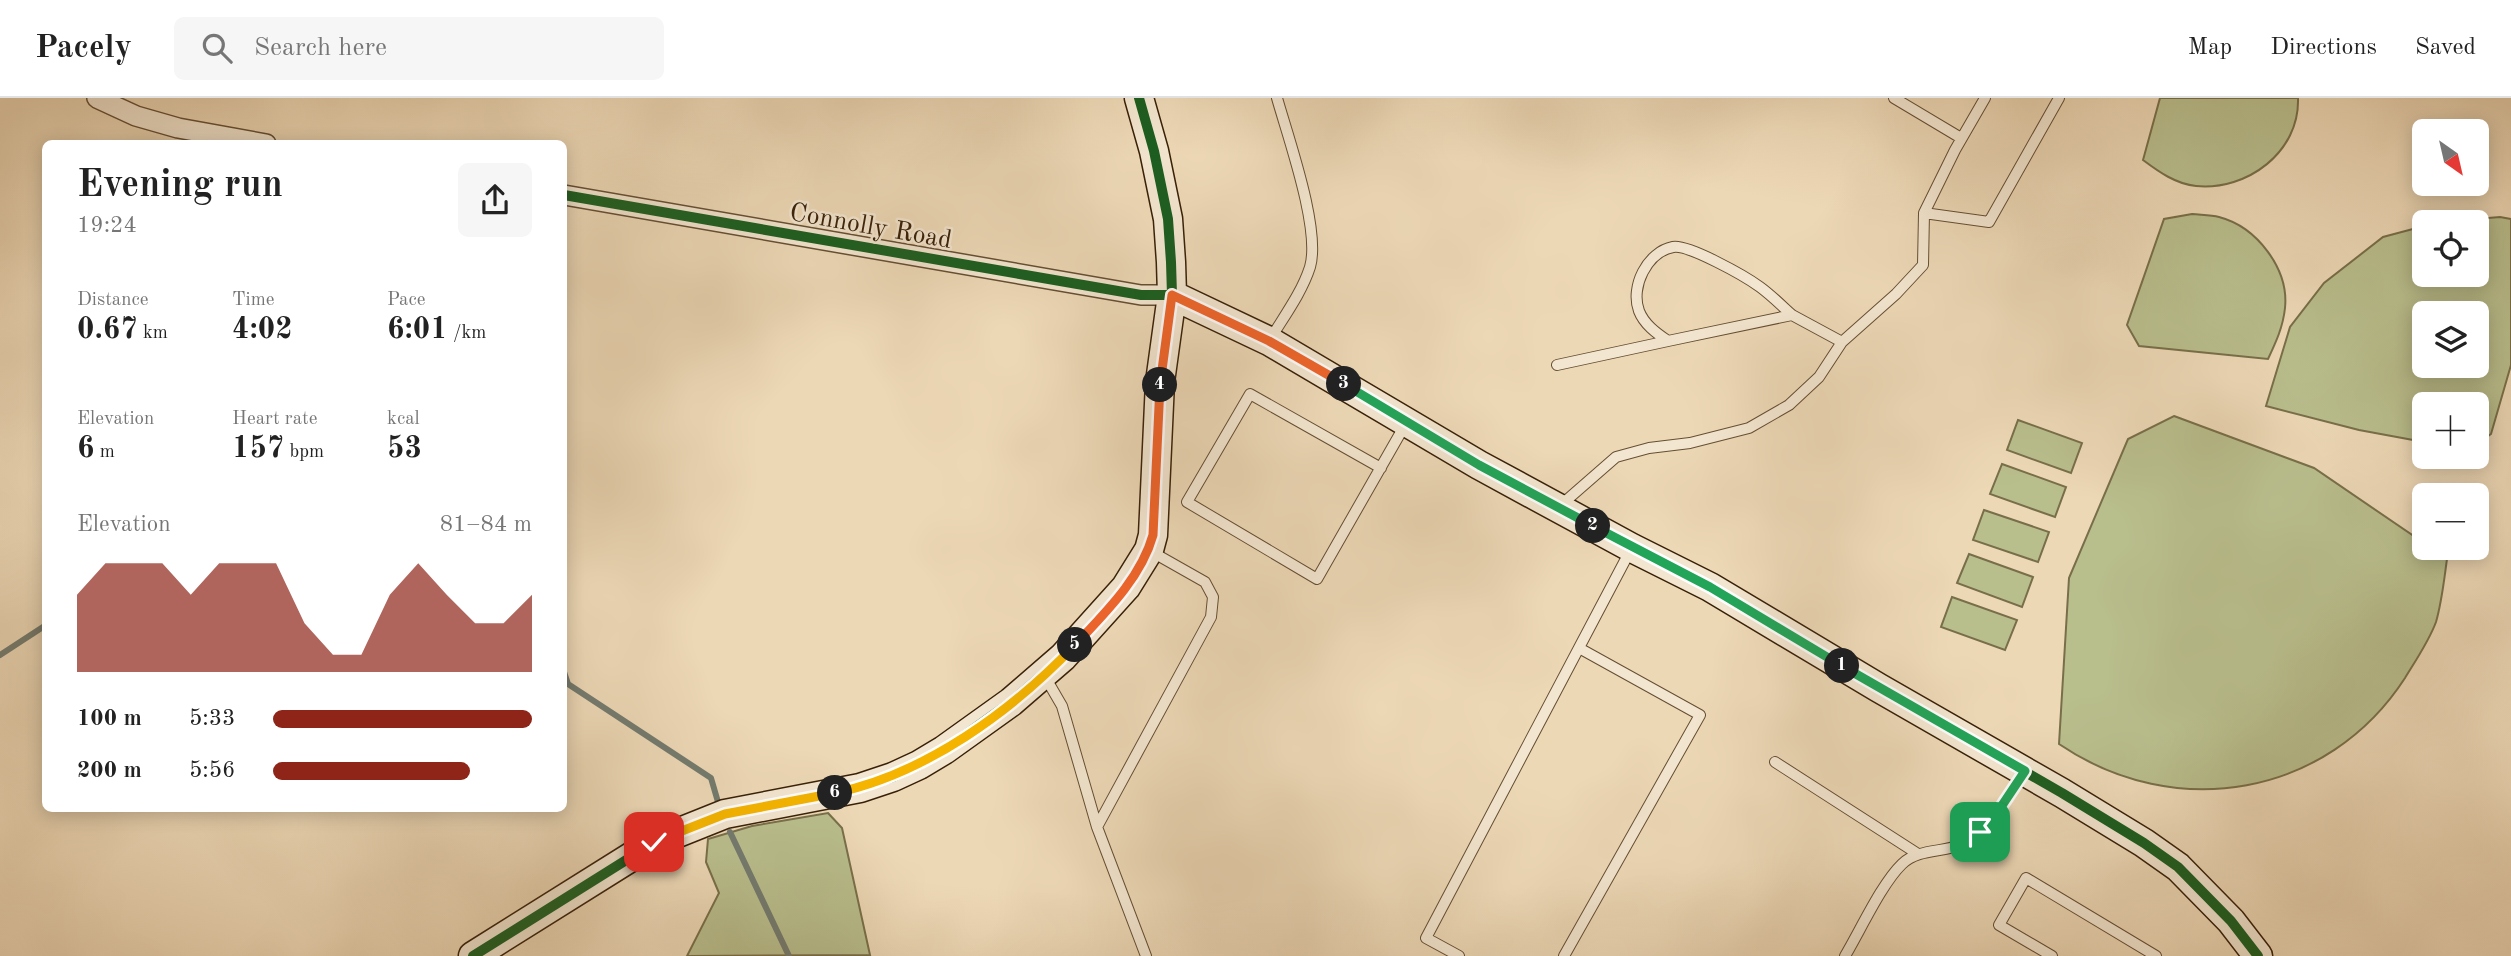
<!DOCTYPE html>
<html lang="en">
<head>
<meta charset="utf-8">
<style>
  body { margin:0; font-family:"Old Standard TT",serif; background:#f6f6f6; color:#222; height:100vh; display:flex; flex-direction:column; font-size:26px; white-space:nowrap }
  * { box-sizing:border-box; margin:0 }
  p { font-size:23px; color:#767676 }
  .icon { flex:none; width:38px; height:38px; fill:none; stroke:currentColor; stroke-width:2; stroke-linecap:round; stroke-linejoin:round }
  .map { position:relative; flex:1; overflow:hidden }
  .sheet { position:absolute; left:42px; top:42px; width:525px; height:672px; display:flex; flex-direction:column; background:#fff; border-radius:10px; box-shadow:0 4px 18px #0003 }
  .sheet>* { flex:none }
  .needle { width:46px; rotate:146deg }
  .fabs { position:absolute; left:2412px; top:21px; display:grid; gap:14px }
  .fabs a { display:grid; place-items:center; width:77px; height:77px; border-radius:10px; background:#fff; box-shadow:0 4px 18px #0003; font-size:35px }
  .pin { position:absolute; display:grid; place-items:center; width:60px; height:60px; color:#fff; margin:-30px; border-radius:14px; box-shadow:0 4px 10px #0006 }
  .km { position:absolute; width:35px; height:35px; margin:-18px; border-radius:50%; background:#222; color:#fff; font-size:19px; line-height:35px; text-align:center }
  .round { display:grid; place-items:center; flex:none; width:74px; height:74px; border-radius:10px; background:#f6f6f6 }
  .overview { display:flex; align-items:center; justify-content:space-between; height:119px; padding:0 35px }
  h1 { font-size:38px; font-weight:600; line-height:52px }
  .stats { display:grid; grid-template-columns:repeat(3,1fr); gap:10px; height:119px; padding:7px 35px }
  .stats div { display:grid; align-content:center }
  .stats b { font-size:30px; font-weight:600 }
  .stats small { font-size:19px; font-weight:400 }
  .stats p { font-size:19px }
  .chart { height:196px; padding:14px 35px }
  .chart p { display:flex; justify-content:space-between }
  .chart svg { width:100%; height:126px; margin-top:7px; fill:#8f2418; opacity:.7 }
  ul { padding:0 35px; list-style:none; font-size:23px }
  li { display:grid; grid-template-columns:112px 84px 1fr; align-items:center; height:52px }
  li i { height:18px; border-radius:9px; background:#8f2418 }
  header { display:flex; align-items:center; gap:42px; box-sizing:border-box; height:98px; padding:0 35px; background:#fff; border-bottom:2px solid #e0e0e0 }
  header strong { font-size:33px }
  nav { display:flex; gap:38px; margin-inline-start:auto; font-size:24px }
  .search { width:490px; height:63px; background:#f6f6f6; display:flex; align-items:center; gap:18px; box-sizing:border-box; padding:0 24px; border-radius:10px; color:#767676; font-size:26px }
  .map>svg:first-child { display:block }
</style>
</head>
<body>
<header>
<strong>Pacely</strong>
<div class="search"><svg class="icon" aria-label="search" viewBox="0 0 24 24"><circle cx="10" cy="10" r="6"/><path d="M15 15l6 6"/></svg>Search here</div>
<nav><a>Map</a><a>Directions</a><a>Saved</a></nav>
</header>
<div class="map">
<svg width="2511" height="858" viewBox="0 0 2511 858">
  <rect width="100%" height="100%" fill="#edd8b6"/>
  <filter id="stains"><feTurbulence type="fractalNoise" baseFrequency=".00286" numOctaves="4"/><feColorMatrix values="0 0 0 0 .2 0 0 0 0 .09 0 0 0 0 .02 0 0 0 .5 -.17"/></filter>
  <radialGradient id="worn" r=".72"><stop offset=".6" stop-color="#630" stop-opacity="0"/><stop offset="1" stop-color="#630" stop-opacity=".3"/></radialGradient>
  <!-- green -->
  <path fill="#b9be8d" stroke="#786f4a" stroke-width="2" fill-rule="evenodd" d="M 2160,0 L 2298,0 C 2300,54 2247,93 2196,88 C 2176,86 2159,74 2143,62 Z
    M 2192,116 C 2201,117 2211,117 2219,119 C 2257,129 2289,171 2285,210 C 2283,229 2276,244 2268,261 L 2139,248 L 2127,227 L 2164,121 Z
    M 2500,119 L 2511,121 L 2511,267 L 2491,336 L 2476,347 L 2476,306 L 2424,306 L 2424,344 L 2359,332 L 2266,308 L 2290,229 L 2324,185 L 2383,139 L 2424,128 L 2424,177 L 2476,177 L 2476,124 L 2440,124 ZM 2476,215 L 2476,268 L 2424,268 L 2424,215 Z
    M 2174,318 L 2314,370 L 2424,445 L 2424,450 L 2431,450 L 2447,461 C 2444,482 2442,503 2436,524 C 2429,543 2416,562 2405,580 C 2328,699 2175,725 2059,646 L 2069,480 L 2128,341 Z
    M 2018,322 L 2082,345 L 2071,375 L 2007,352 Z
    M 2002,366 L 2066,389 L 2055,419 L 1990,396 Z
    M 1984,412 L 2049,434 L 2038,464 L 1973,442 Z
    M 1969,456 L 2033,479 L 2022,509 L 1957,485 Z
    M 1952,499 L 2017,522 L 2005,552 L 1941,529 Z
    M 828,715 L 842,730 L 870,857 L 687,858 L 719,795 L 706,764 L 708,741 L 752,728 Z"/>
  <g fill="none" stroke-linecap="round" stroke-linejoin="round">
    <!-- stream -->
    <path stroke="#737b6f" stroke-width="6" d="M 0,557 L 46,527
      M 564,574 L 568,586 L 711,680 L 718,704
      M 730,734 L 789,858"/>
    <!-- lane casing -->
    <g stroke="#654e33" stroke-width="12">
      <path id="lane" d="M 1894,0 L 1961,40
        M 1924,115 L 1989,124 L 2059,0
        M 1271,240 C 1285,217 1302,194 1310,169 C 1321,132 1288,39 1277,0
        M 1842,244 L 1896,196 L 1923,167 L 1924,115 L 1955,52 L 1985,0
        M 1557,267 L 1668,243 C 1656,235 1644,226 1639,213 C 1630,189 1647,154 1673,149 C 1688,146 1745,178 1760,189 C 1771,197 1781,207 1792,217 L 1668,243
        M 1381,370 L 1250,296 L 1187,404 L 1317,481 L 1405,327
        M 1561,407 L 1616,359 L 1649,350 L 1690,345 L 1749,330 L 1789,307 L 1819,279 L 1842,244 L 1792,217
        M 1044,577 L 1062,608 L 1097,729 L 1146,858
        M 1775,664 L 1918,756
        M 1097,729 L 1211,519 L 1213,499 L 1205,484 L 1152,454
        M 1459,858 L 1426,840 L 1630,453
        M 1564,858 L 1700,617 L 1579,550
        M 1845,858 C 1860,833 1882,785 1902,766 C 1919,750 1943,755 1963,746 C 1990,734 2007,700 2022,677
        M 2052,858 L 1999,827 L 2026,780 L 2156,858"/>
    </g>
    <!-- street casing -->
    <g stroke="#654e33" stroke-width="22">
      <path id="street" d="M 97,0 L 136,18 L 178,30 L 266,46
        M 564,97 L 1141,197 L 1172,197"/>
    </g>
    <!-- secondary casing -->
    <g stroke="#382007" stroke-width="31">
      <path id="secondary" d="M 1172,197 L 1269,243 L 1479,367 L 1632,450 L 1710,489 L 1879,590 L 2062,695 L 2144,745 L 2178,769 L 2231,823 L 2258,858
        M 473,858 L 655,744 L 725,716 L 860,690 L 893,679 L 919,667 L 944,652 L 1011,604 L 1063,559 L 1126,489 L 1149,452 L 1153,437 L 1160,284 L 1172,197 L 1171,164 L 1168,121 L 1154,53 L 1139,0"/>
    </g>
    <!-- lane -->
    <use href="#lane" stroke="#f3e6d0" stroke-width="10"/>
    <!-- street -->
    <use href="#street" stroke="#f3e6d0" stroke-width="19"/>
    <!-- secondary -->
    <use href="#secondary" stroke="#f3e6d0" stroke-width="28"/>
    <!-- cycleway casing -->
    <g stroke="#f3e6d0" stroke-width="15">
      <path id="cycleway" d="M 564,97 L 1141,197 L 1172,197 L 1269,243 L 1479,367 L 1632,450 L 1710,489 L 1879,590 L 2062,695 L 2144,745 L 2178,769 L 2231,823 L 2258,858
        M 473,858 L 655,744 L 725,716 L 860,690 L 893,679 L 919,667 L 944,652 L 1011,604 L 1063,559 L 1126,489 L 1149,452 L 1153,437 L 1160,284 L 1172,197 L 1171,164 L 1168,121 L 1154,53 L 1139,0"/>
    </g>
    <!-- cycleway -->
    <use href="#cycleway" stroke="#1b5e20" stroke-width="10"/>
  </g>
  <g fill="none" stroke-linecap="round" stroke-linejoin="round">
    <!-- split-1 casing -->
    <g stroke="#fff" stroke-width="14">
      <path id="split-1" d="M 1842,568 L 2025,673 L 1999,712 L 1980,734"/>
    </g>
    <!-- split-2 casing -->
    <g stroke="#fff" stroke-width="14">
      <path id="split-2" d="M 1593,428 L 1710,489 L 1842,568"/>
    </g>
    <!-- split-3 casing -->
    <g stroke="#fff" stroke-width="14">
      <path id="split-3" d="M 1344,286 L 1479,367 L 1593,428"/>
    </g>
    <!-- split-4 casing -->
    <g stroke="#fff" stroke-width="14">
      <path id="split-4" d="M 1160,287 L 1172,197 L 1269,243 L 1344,286"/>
    </g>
    <!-- split-5 casing -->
    <g stroke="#fff" stroke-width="14">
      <path id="split-5" d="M 1075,547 C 1105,515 1141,480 1153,437 L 1160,287"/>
    </g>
    <!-- split-6 casing -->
    <g stroke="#fff" stroke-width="14">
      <path id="split-6" d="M 835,695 C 926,676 1012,613 1075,547"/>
    </g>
    <!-- split-7 casing -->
    <g stroke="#fff" stroke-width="14">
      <path id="split-7" d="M 654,744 L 725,716 L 835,695"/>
    </g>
    <!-- split-1 -->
    <use href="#split-1" stroke="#22a559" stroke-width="9"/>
    <!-- split-2 -->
    <use href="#split-2" stroke="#22a559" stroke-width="9"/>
    <!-- split-3 -->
    <use href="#split-3" stroke="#22a559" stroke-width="9"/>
    <!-- split-4 -->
    <use href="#split-4" stroke="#f0652b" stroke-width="9"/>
    <!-- split-5 -->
    <use href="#split-5" stroke="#f0652b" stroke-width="9"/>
    <!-- split-6 -->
    <use href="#split-6" stroke="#f5b400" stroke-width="9"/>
    <!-- split-7 -->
    <use href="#split-7" stroke="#f5b400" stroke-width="9"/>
  </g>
  <g text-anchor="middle" stroke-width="5" stroke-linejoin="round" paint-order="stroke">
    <!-- street labels -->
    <g font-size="26" fill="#382007" stroke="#f3e6d0">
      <text transform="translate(871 127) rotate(10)" y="9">Connolly Road</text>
    </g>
  </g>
  <rect width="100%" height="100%" filter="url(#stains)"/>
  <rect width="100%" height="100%" fill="url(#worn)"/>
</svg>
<div class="fabs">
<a><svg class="needle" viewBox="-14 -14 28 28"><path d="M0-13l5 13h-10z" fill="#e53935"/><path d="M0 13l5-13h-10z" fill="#767676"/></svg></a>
<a><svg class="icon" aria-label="locate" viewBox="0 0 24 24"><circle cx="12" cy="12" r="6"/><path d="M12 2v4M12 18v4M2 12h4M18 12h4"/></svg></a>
<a><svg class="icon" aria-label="layers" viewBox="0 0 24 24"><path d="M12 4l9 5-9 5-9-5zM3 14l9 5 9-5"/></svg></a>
<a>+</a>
<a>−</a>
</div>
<div class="pin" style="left:1980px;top:734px;background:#1e9e55"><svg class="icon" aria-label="arrive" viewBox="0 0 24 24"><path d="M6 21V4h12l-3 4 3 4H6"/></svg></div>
<div class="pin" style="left:654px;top:744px;background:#d93025"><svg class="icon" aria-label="check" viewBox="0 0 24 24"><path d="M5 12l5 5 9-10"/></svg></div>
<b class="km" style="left:1842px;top:568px">1</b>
<b class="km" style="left:1593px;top:428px">2</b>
<b class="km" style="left:1344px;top:286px">3</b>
<b class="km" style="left:1160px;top:287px">4</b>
<b class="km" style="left:1075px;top:547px">5</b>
<b class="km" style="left:835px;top:695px">6</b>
<section class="sheet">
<div class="overview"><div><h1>Evening run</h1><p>19:24</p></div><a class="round"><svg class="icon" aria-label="share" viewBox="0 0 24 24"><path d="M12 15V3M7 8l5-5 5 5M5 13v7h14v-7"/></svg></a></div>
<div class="stats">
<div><p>Distance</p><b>0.67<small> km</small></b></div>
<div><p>Time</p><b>4:02</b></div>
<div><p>Pace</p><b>6:01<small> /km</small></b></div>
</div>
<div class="stats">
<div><p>Elevation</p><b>6<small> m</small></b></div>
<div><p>Heart rate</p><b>157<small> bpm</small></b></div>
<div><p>kcal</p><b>53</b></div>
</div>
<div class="chart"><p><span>Elevation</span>81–84 m</p>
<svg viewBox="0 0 160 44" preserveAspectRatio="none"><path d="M0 44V17L10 6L20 6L30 6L40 17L50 6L60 6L70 6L80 27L90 38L100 38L110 17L120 6L130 17L140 27L150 27L160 17V44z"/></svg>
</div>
<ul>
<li><b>100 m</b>5:33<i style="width:100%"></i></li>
<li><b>200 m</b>5:56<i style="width:76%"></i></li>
</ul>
</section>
</div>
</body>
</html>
